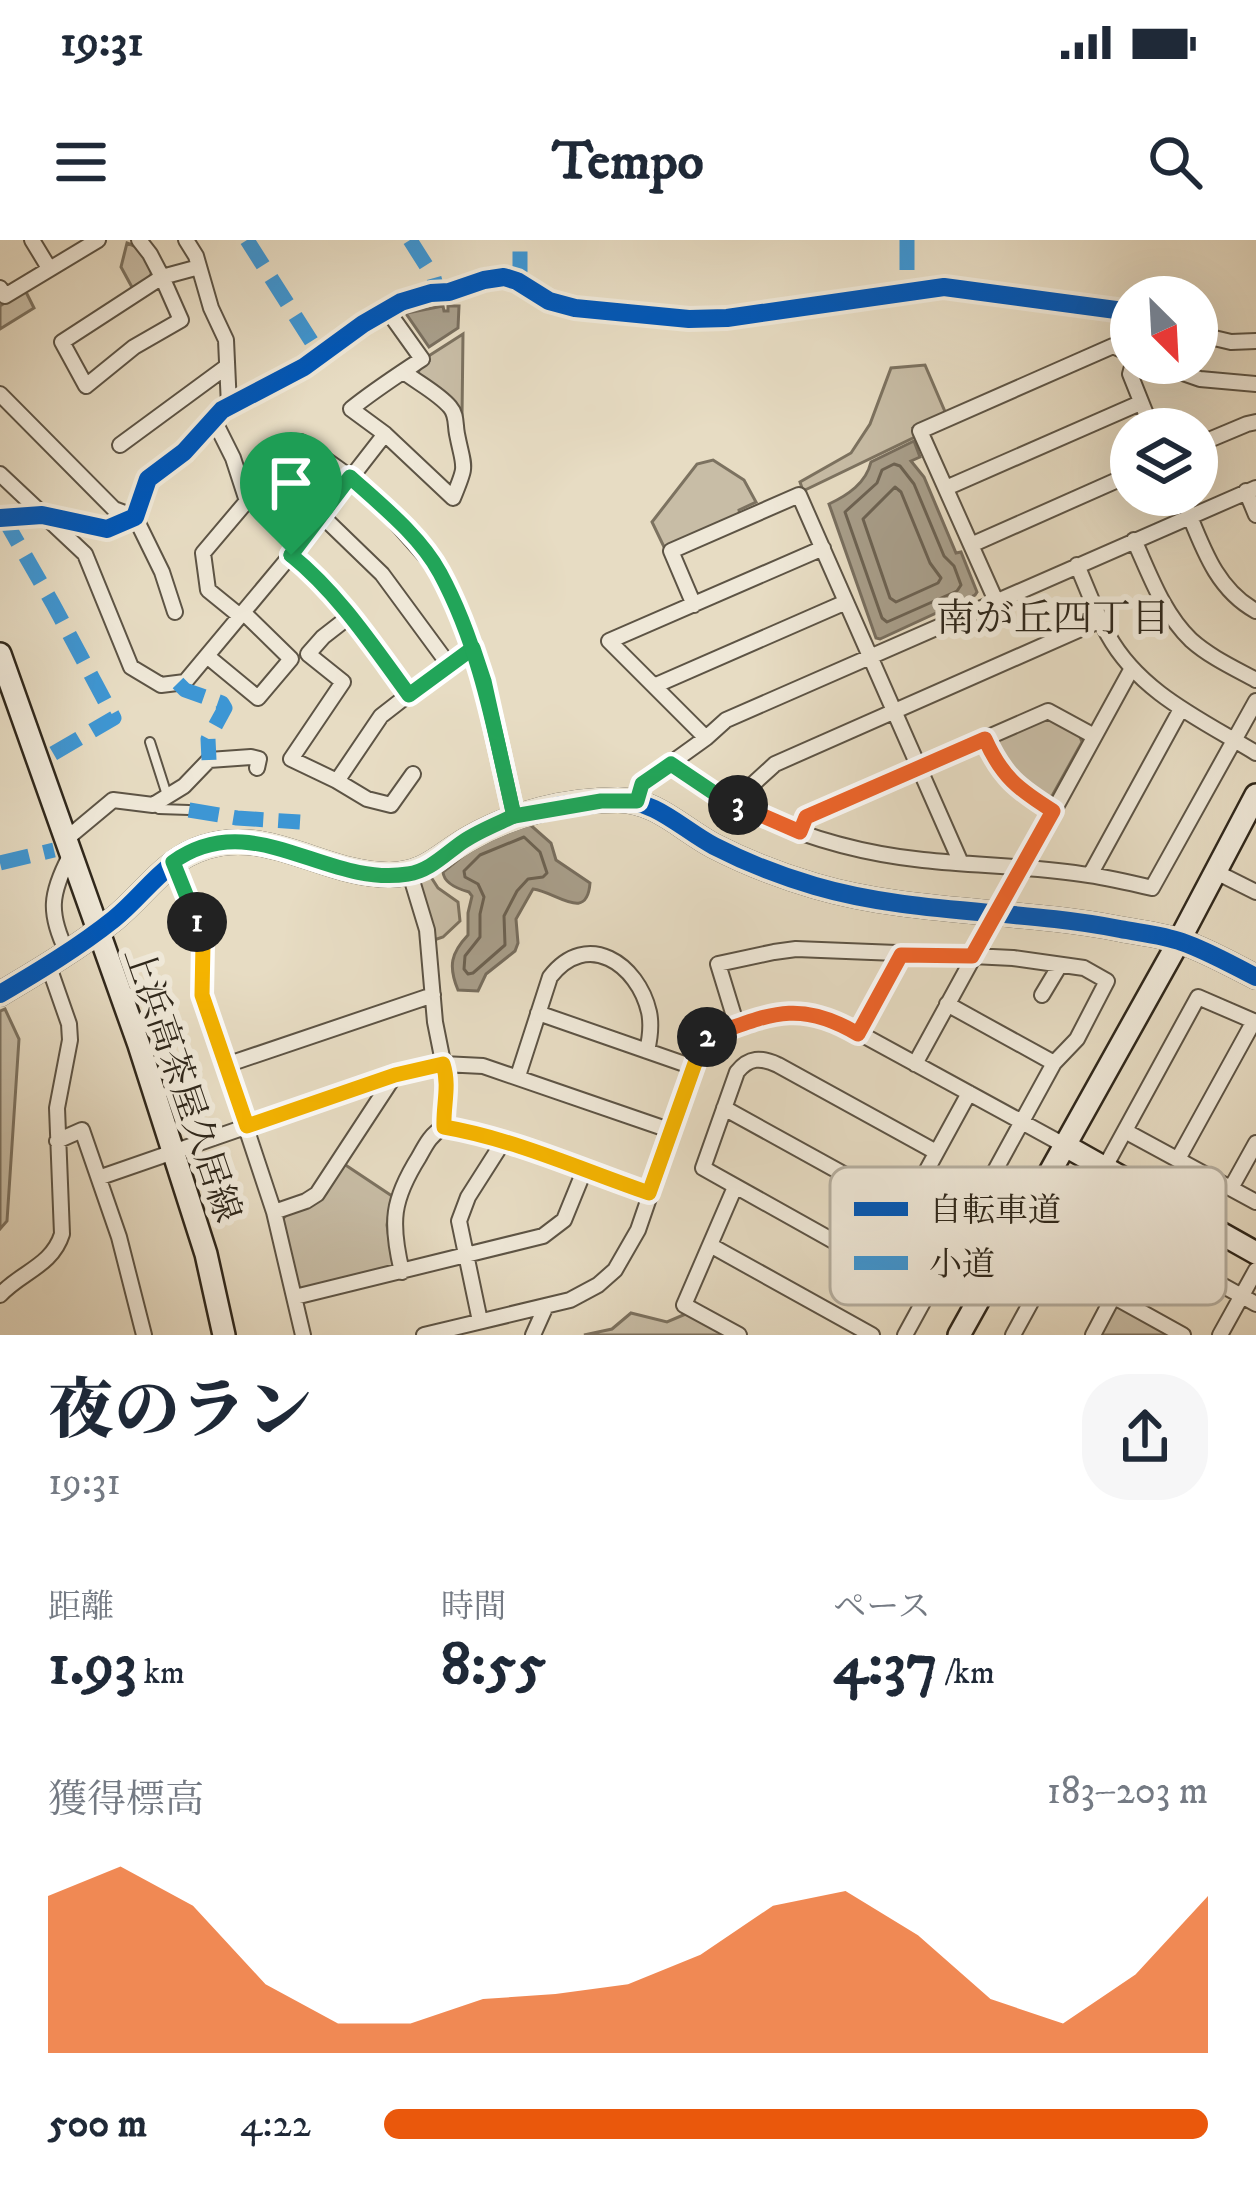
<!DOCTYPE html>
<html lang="ja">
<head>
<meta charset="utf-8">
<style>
  body { margin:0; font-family:"IM FELL DW Pica","Noto Serif JP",serif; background:#f6f6f7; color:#1f2937; height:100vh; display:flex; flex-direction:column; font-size:45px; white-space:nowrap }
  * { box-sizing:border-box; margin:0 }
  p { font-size:39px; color:#747a83 }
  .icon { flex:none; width:66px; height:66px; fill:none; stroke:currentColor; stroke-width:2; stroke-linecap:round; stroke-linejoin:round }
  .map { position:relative; height:1095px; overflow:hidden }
  .sheet { display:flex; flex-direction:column; background:#fff; flex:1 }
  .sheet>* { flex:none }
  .needle { width:78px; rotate:156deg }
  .controls { position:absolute; left:1110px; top:36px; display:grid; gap:24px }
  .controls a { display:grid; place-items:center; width:108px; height:108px; border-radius:50%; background:#fff; box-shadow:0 12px 48px #0002; font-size:60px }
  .pin { position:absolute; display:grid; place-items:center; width:102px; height:102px; color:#fff; margin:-123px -51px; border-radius:50% 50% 50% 0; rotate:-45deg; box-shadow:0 0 12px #0007 }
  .pin .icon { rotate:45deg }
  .km { position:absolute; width:60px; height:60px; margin:-30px; border-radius:50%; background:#222; color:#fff; font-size:33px; line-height:60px; text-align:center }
  .round { display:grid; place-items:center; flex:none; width:126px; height:126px; border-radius:48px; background:#f6f6f7 }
  .overview { display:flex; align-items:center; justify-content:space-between; height:204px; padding:0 48px }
  h1 { font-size:66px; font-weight:800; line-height:90px }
  .figures { display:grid; grid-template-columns:repeat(3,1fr); gap:18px; height:204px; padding:12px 48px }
  .figures div { display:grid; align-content:center }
  .figures b { font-size:60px; font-weight:800 }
  .figures small { font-size:33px; font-weight:400 }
  .figures p { font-size:33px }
  .chart { height:336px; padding:24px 48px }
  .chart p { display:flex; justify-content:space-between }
  .chart svg { width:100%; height:216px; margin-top:12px; fill:#ea580c; opacity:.7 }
  ul { padding:0 48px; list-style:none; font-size:39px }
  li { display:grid; grid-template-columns:192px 144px 1fr; align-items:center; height:90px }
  li i { height:30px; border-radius:15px; background:#ea580c }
  .status { display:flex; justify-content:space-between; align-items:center; height:84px; padding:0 60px; background:#fff; direction:ltr }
  .status svg { height:33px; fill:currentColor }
  header { display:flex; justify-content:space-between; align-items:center; height:156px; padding:0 48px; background:#fff; font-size:54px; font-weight:800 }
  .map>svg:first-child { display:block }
</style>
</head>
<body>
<div class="status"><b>19:31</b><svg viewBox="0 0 49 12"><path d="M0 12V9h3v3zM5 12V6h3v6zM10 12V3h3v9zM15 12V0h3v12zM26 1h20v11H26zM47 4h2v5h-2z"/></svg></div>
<header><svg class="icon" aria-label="menu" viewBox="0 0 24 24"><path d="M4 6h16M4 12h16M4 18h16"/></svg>Tempo<svg class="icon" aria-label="search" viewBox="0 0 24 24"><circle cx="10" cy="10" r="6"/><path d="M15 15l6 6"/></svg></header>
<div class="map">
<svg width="1256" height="1095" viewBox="0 0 1256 1095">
  <rect width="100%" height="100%" fill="#e7dcc3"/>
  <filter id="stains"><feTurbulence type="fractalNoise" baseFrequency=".00167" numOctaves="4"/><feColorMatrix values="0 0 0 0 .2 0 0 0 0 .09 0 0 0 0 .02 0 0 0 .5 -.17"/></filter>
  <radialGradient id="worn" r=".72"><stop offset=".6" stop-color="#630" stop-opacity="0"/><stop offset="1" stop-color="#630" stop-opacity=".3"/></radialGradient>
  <!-- green -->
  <path fill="#c8bda6" stroke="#7c7260" stroke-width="3" d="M 127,3 L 139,8 L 152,31 L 150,38 L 133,49 L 121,27 Z
    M 25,50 L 34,68 L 0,89 L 0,66 Z
    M 463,94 L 462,178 L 418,138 L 419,128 L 429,121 L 427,117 Z
    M 925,125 L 946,174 L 913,188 L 917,196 L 803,251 L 800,242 L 851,213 L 870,184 L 891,128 Z
    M 713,220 L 744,240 L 756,262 L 739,270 L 740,275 L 665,309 L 652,282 L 697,224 Z
    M 1044,478 L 1053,479 L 1079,494 L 1082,502 L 1052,556 L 1043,558 L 1013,536 L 994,507 L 996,500 Z
    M 429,634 L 438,648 L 458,662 L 460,681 L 443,697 L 434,700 L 419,644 L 420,638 Z
    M 5,769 L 19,799 L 7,981 L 0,989 L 0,771 Z
    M 344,924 L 392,956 L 387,985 L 393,1025 L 391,1028 L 304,1051 L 298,1047 L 282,980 L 286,975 L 320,959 Z
    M 1120,1066 L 1171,1095 L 1098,1095 L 1111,1069 Z
    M 631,1073 L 667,1082 L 688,1073 L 729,1095 L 584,1095 L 612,1089 Z"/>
  <!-- water -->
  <path fill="#a89e8a" stroke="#786e5e" stroke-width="3" d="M 443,66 L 444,71 L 448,71 L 448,66 L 459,66 L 458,88 L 429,107 L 407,75 L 407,73 Z
    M 914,201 L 920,217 L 911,221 L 924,237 L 956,313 L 961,312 L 977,352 L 975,355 L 880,399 L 876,398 L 829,264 C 848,255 866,243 871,222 Z
    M 527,582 L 551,603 L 556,620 L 590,643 C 587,683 557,652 533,649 L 516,679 L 518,703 L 515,711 L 486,734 L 478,751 L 458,750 C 448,726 451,713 468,695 L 468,673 L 472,656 L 469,652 C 458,649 444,644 443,632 L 469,611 L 467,606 Z"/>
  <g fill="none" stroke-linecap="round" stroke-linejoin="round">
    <!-- shore -->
    <path stroke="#6c6252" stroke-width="3" d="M 894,224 L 900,226 L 914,244 L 944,316 L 954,326 L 961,345 L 957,351 L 887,382 L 882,378 L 845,272 L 877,243 L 882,230 Z
      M 895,247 L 901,252 L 930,323 L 941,338 L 938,343 L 896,362 L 890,358 L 863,279 Z
      M 524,597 L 540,612 L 547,633 L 543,637 L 528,639 L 517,651 L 504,676 L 505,705 L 473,733 L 468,734 L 464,729 L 465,716 L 480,697 L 480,674 L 484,657 L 478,644 L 465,637 L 464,631 L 480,615 Z"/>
    <!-- lane casing -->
    <g stroke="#5d5445" stroke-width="12">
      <path id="lane" d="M 150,502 L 167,555
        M 154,566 L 159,569 L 189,570"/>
    </g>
    <!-- street casing -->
    <g stroke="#5d5445" stroke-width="18">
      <path id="street" d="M 32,0 L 49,28
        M 139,0 L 150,14 L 162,37 L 62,102 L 86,146 L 134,107 L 181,80 L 162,37 L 199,27
        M 186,0 L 196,16 L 211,68 L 226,100 L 229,166
        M 0,48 L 5,56 L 98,0
        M 387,70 L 422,119 C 398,135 373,151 351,169 L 385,194 L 453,258 C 468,222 464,230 457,194 C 455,184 457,175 450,167 C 438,153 418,143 404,132
        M 1197,94 L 1231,102 L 1256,101
        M 1133,123 L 1130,134 L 1152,189
        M 1154,123 L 1200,139 L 1256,144
        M 0,154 L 114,269 L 135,277 L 162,332 L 175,372
        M 214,180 L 233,218 L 247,261 L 203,313 L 208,350 L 240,376
        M 301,202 L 350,237 L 375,259 L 438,330 L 478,421 L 514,576
        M 120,205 L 226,127
        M 1197,205 L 1247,184 L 1256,182
        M 0,234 L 85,314 L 131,427 L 161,445 L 185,442 L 291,315 L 385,194
        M 946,248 L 1140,163
        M 1246,251 L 1256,275
        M 1181,255 C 1200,298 1212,347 1256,371
        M 321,275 L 382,334 L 449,425
        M 0,278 L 42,275 L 107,289 L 135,277 L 148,239 L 184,212 L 222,170 L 304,127 L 363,84 L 401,62 L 431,53 L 449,52 L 484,40 L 504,37 L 517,41 L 549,61 L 575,68 L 689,79 L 727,78 L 944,47 L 1131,72
        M 1134,300 C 1150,335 1163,373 1191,400 C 1210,417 1234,428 1256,440
        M 971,305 L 1131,234
        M 823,308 L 609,401 L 706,498 L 726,480 L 1256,248
        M 291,315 C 339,353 373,405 408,455 L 473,408
        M 1077,325 C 1087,348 1096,373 1108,395 C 1140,453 1202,480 1256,513
        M 996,361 L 920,191 L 1113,106 L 1131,114
        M 694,365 L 671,311 L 799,255 L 961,623
        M 1101,380 L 775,524 L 740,556 L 737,565 C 795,595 858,613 923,620 C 978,626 1034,626 1089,635 C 1110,638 1131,643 1152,648 L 1256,461
        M 207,416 L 258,458 L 291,419 L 243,372
        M 654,446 L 846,362
        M 408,455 L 381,476 L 337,541 L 367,559 L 391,565 L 413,534
        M 985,499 C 1002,537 1018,549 1053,570
        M 671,525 L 723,559 L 737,565
        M 337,541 L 291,519 L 343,442 L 308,414 L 323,397 L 350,376
        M 637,561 L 642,544 L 706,498
        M 800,592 L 806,577 L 1048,471 L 1094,496
        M 65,600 L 113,560 L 153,565 L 184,546 L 209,520 L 251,517 L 259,519 L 257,528
        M 173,622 L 201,693 L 202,755 L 274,972 L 303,1095
        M 1216,632 L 1256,652
        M 410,634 L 427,690 L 435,782 L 447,842 L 444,887
        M 1090,635 L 1181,469
        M 67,712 C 48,673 50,654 70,616
        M 1042,755 L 1060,725
        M 947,764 L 1054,823
        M 538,773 L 693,827
        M 737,786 L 718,724 L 774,712 L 796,709 L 972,716 L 1013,718 L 1084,728 L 1107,741 L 1077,799 L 1054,823 L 905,1095
        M 858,793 L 901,715
        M 915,824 L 1132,428
        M 226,825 L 433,755
        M 518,836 L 550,737 C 587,689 638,724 649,772 C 652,786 650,798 647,811
        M 724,868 L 905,968
        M 1125,891 L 1256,962
        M 57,901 L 82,890 L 119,997 L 144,1095
        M 1178,919 L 1254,781
        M 101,937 L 395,835 L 443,824 L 483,826 L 672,891
        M 735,947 L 684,1065 L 739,1095
        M 1231,948 L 1256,903
        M 1083,968 L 1256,1064
        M 274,972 L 306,961 L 317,954 L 395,835
        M 710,1005 L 872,1095
        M 1053,1023 L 1183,1095
        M 875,1025 L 969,853
        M 402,1032 C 390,982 392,960 419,917 C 426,904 431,894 444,887 L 503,902 L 649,953
        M 928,1054 L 703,928 L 737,832 C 749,817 761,817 778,825 L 936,912
        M 0,1055 C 21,1032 52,1026 62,994 L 57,868 L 70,800 L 69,784 L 48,724
        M 295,1057 L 543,996 L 564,980 L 584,931
        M 480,1081 L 459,981 L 468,957 L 503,902
        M 424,1095 L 570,1060 L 598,1045 L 615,1030 L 638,990 L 704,798 C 753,781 788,763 839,782 L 1064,905
        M 533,1095 L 546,1066
        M 1013,1095 L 1198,757 L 1256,782
        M 1093,1095 L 1113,1057
        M 1220,1095 L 1256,1030"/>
    </g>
    <!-- secondary casing -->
    <g stroke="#2f271b" stroke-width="26">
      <path id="secondary" d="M 0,414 L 139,805 L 206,1014 L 224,1095
        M 0,754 C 39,731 79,707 114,679 C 145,654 165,619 205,607 C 269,586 326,636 390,635 C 428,634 439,615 470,598 C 514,573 567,560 618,560 C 656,560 682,589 714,606 C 745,622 781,636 815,646 C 914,675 1020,669 1120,689 C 1141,693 1163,695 1182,702 C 1208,711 1232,725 1256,737
        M 1064,905 L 1256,1013
        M 959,1095 L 1179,701 L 1256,555"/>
    </g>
    <!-- lane -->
    <use href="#lane" stroke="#efe8d8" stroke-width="8"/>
    <!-- street -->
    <use href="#street" stroke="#efe8d8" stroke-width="14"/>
    <!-- secondary -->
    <use href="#secondary" stroke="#efe8d8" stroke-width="21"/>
    <!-- quiet -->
    <path stroke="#3d96d4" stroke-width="15" stroke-dasharray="30 15" stroke-linecap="butt" d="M 247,0 L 320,115
      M 410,0 L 434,38 L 438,52
      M 907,0 L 907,52
      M 517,41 L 520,31 L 520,0
      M 3,277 L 53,364 L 114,478 L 49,516
      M 178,443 L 185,450 L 222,463 L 225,468 L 208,499 L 209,520
      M 189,570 L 237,578 L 300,582
      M 0,623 L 54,610"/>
    <!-- cycleway casing -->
    <g stroke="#efe8d8" stroke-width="26">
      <path id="cycleway" d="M 0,278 L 42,275 L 107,289 L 135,277 L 148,239 L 184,212 L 222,170 L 304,127 L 363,84 L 401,62 L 431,53 L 449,52 L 484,40 L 504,37 L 517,41 L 549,61 L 575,68 L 689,79 L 727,78 L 944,47 L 1131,72
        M 0,754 C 39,731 79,707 114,679 C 145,654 165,619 205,607 C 269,586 326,636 390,635 C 428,634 439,615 470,598 C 514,573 567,560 618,560 C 656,560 682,589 714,606 C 745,622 781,636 815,646 C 914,675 1020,669 1120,689 C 1141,693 1163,695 1182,702 C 1208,711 1232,725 1256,737"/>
    </g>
    <!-- cycleway -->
    <use href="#cycleway" stroke="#0057b8" stroke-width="18"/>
  </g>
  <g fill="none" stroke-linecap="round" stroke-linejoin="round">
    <!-- split-1 casing -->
    <g stroke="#fff" stroke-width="24">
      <path id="split-1" d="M 197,682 L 173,622 C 253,565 326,648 408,634 C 430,631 446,613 464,601 C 479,591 497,584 514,576 L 484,441 L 473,408 L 409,455 C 373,406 339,354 291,315"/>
    </g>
    <!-- split-2 casing -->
    <g stroke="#fff" stroke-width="24">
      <path id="split-2" d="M 197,682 L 203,704 L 202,755 L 247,886 L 395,835 L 443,824 C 450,846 443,865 444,887 C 514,899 582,930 649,953 L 704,798 L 707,797"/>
    </g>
    <!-- split-3 casing -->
    <g stroke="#fff" stroke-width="24">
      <path id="split-3" d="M 707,797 C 768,775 798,758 858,794 L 901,715 L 972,716 L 1053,571 C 1018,549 1002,537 985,499 L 806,577 L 800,592 L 738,565"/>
    </g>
    <!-- split-4 casing -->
    <g stroke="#fff" stroke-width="24">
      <path id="split-4" d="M 291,315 L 350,237 C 381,265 420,296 440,333 C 481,409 495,493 514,576 L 601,561 L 637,561 L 642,544 L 671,524 L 723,559 L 738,565"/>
    </g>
    <!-- split-1 -->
    <use href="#split-1" stroke="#22a559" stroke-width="15"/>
    <!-- split-2 -->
    <use href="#split-2" stroke="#f5b400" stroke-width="15"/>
    <!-- split-3 -->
    <use href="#split-3" stroke="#f0652b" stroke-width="15"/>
    <!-- split-4 -->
    <use href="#split-4" stroke="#22a559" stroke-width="15"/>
  </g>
  <g text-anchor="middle" stroke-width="12" stroke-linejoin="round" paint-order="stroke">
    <!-- street labels -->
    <g font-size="36" fill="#2f271b" stroke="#efe8d8">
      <text transform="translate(184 844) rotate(71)" y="13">上浜高茶屋久居線</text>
    </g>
    <!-- neighbourhood labels -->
    <g font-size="39" fill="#2f271b" stroke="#efe8d8">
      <text x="1053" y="391">南が丘四丁目</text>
    </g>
  </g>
  <!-- legend -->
  <rect x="830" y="927" width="396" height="138" rx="18" fill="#efe8d8" stroke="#b5ae9f" stroke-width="3"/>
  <rect x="854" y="962" width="54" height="14" fill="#0057b8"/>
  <rect x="854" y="1016" width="54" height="14" fill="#3d96d4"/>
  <g font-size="33" fill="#2f271b">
    <text x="929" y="981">自転車道</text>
    <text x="929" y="1035">小道</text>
  </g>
  <rect width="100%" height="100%" filter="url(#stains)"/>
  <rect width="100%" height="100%" fill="url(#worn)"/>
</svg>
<div class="controls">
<a><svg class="needle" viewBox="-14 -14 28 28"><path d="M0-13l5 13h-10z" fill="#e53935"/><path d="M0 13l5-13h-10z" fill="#747a83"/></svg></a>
<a><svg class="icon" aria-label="layers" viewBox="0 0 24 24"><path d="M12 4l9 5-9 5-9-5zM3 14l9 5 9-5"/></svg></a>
</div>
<div class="pin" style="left:291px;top:315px;background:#1e9e55"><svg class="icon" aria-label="arrive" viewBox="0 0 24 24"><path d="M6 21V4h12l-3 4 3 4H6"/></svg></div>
<b class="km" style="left:197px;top:682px">1</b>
<b class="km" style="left:707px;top:797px">2</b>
<b class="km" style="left:738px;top:565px">3</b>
</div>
<section class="sheet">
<div class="overview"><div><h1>夜のラン</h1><p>19:31</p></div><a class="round"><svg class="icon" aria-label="share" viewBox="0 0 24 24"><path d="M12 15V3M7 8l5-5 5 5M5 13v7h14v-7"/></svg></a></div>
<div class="figures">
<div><p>距離</p><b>1.93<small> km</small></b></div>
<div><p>時間</p><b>8:55</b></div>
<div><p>ペース</p><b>4:37<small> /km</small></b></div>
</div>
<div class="chart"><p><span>獲得標高</span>183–203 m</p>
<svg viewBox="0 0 160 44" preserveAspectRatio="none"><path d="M0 44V12L10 6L20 14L30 30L40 38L50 38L60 33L70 32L80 30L90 24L100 14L110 11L120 20L130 33L140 38L150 28L160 12V44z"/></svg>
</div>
<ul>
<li><b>500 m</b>4:22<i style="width:100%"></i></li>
</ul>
</section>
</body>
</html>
